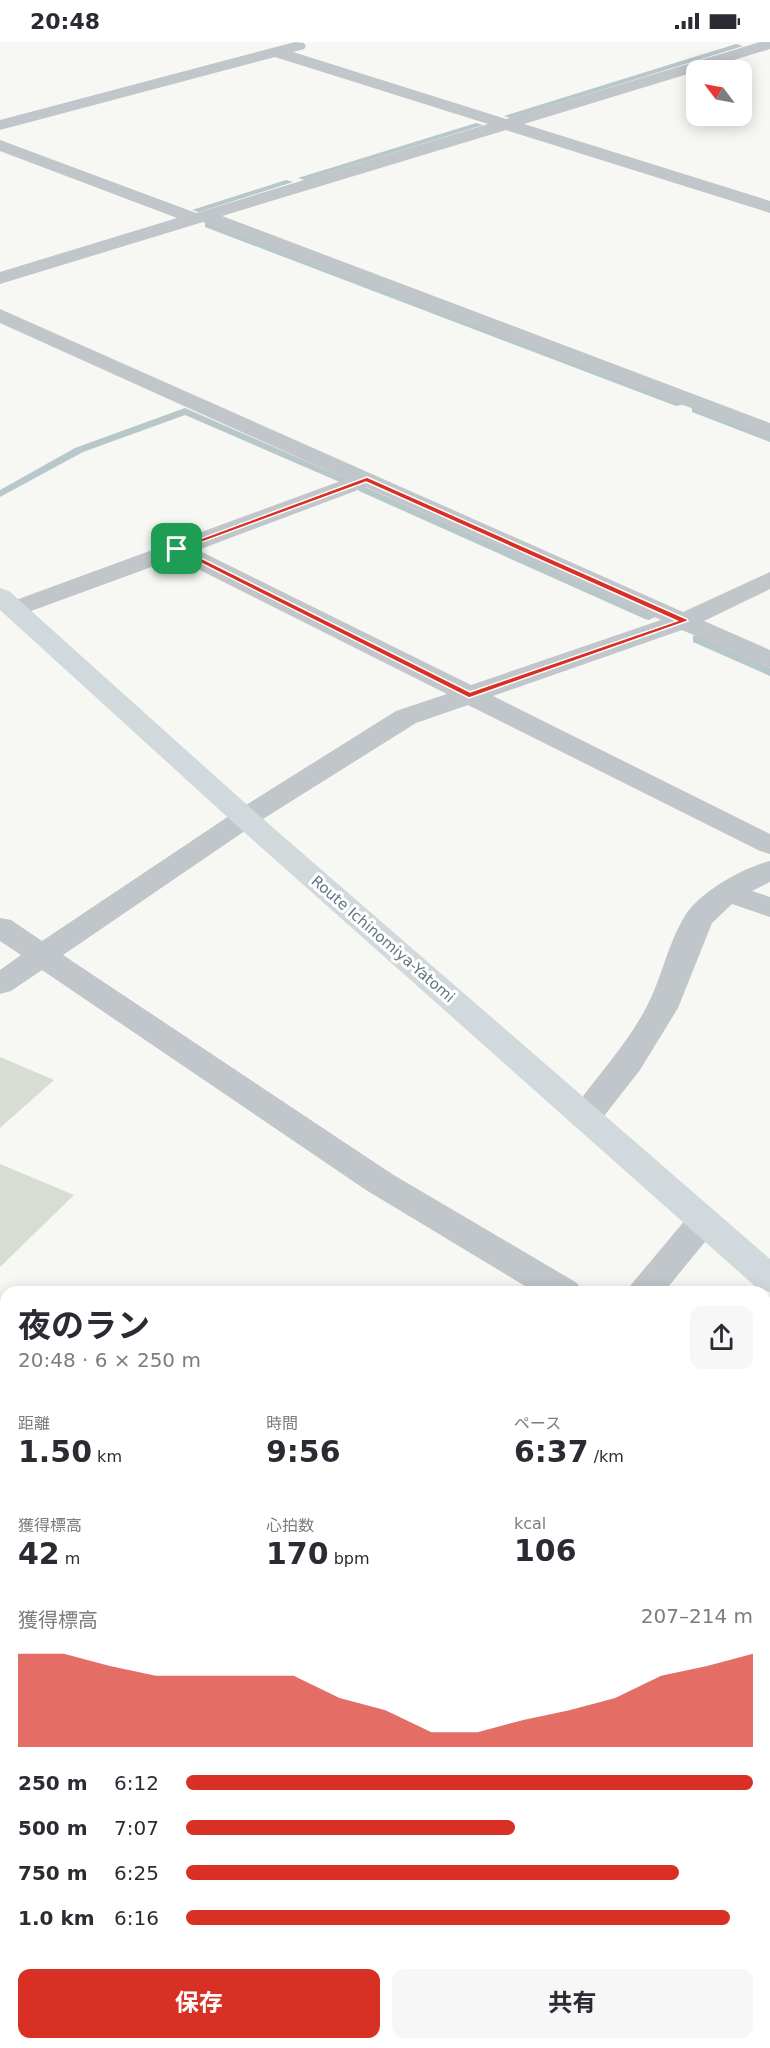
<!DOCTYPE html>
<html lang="ja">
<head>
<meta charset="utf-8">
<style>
  body { margin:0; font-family:"DejaVu Sans","Noto Sans JP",sans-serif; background:#f7f7f7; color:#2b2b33; height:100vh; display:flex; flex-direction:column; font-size:22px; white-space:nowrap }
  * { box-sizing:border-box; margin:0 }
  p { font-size:20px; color:#7c7c81 }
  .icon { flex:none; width:33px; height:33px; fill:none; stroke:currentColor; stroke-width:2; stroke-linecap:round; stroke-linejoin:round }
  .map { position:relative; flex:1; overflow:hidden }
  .drawer { position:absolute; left:0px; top:1244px; width:771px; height:764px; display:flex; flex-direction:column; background:#fff; border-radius:18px 18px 0 0; box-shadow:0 3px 15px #0003 }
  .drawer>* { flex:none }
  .needle { width:39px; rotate:302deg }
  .tools { position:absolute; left:686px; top:18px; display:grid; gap:12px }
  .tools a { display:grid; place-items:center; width:66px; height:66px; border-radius:12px; background:#fff; box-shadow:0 3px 15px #0003; font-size:30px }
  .pin { position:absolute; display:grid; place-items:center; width:51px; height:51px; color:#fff; margin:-26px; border-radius:12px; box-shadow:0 3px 9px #0006 }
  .round { display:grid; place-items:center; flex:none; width:63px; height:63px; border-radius:12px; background:#f7f7f7 }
  .summary { display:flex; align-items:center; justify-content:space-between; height:102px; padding:0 18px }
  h1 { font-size:33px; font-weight:700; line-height:45px }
  .stats { display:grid; grid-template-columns:repeat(3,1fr); gap:9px; height:102px; padding:6px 18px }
  .stats div { display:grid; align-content:center }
  .stats b { font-size:30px; font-weight:700 }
  .stats small { font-size:16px; font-weight:400 }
  .stats p { font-size:16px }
  .chart { height:168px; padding:12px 18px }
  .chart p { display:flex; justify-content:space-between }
  .chart svg { width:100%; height:108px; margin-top:6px; fill:#d93025; opacity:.7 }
  .button { display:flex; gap:12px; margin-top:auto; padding:12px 18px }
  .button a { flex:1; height:69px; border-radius:12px; background:#d93025; color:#fff; font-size:24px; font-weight:700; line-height:69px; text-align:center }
  .button a+a { background:#f7f7f7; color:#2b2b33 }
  ul { padding:0 18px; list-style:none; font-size:20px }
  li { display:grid; grid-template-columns:96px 72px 1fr; align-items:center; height:45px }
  li i { height:15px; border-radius:8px; background:#d93025 }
  .status { display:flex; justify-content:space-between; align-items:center; height:42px; padding:0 30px; background:#fff; direction:ltr }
  .status svg { height:16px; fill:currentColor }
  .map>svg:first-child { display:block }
</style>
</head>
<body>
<div class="status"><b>20:48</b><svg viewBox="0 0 49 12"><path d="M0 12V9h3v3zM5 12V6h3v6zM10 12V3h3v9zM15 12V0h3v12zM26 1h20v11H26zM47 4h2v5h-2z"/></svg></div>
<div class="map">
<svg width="770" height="2006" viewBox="0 0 770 2006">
  <rect width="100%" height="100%" fill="#f7f7f4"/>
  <!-- green -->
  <path fill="#d7ddd3" d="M 0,1015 L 54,1038 L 0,1086 Z
    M 0,1122 L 74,1153 L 0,1225 Z"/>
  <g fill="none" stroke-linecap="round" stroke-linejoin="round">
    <!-- stream -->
    <path fill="#b8c7ca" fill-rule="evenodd" d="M 736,2 L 743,4 L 511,76 L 504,74 Z
      M 476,81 L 483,83 L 305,138 L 298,136 Z
      M 286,138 L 293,140 L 199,170 L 192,168 Z
      M 205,181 L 211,181 L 685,362 L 676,364 L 205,185 Z
      M 185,366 L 351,439 L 350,441 L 342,441 L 185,373 L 83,410 L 0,455 L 0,448 L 75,406 Z
      M 692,366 L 700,366 L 770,393 L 770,400 L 692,370 Z
      M 363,444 L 653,573 L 655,575 L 649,578 L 645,577 L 359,449 L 358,447 Z
      M 697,593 L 770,626 L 770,634 L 693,600 L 693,594 Z"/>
    <!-- minor -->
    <path fill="#c0c6c9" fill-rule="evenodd" d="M 295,0 L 304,1 L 306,4 L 304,7 L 293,10 L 506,77 L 760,0 L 770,0 L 770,7 L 524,82 L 770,159 L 770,171 L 506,88 L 222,174 L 770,381 L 770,396 L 203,180 L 0,242 L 0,230 L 177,176 L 0,109 L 0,98 L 196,171 L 488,82 L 275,15 L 0,88 L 0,78 Z
      M 0,267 L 683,570 L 770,530 L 770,547 L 704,579 L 770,608 L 770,626 L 682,588 L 493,654 L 770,792 L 770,812 L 760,809 L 468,663 L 416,681 L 255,782 L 63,913 L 392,1132 L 577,1241 L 582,1250 L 535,1250 L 366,1148 L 42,928 L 11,949 L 0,952 L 0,928 L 21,913 L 0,899 L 0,876 L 11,878 L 42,899 L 235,770 L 396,669 L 447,652 L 176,516 L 23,572 L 14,575 L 5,572 L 1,567 L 5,562 L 346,437 L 0,281 ZM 366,445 L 661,578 L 471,643 L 198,508 Z
      M 770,819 L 770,840 L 752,849 L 770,855 L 770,875 L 732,862 L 712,881 L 678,966 L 640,1028 L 597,1083 L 585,1086 L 573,1083 L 568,1075 C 593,1038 625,1006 646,966 C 661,938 667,905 683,877 C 697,851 742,826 770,819 Z
      M 704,1167 L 717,1171 L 722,1179 L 664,1250 L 625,1250 L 691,1171 Z
      M 765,1355 L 770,1356 L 770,1386 L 765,1385 Z
      M 0,1397 L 6,1399 L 6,1430 L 0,1428 Z
      M 770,1478 L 770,1513 L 765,1515 L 765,1480 Z
      M 0,1793 L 6,1795 L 6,1836 L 0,1834 Z
      M 357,2001 L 416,2001 L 418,2006 L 359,2006 Z
      M 553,2001 L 604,2001 L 602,2006 L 551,2006 Z"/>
    <!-- major -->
    <path fill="#d2d9dc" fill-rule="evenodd" d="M 0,546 L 9,549 L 255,770 L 770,1217 L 770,1250 L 757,1246 L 235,782 L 0,568 Z"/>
  </g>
  <!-- route -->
  <path fill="#d93025" stroke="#fff" stroke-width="1.5" fill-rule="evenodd" d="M 367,435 L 687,577 L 688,579 L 469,656 L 173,507 ZM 366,440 L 677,579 L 470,650 L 183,507 Z"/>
  <g text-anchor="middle" stroke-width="6" stroke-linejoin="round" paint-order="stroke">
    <!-- street labels -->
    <g font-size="15" fill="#617680" stroke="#fff">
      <text transform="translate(383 897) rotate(41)" y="5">Route Ichinomiya-Yatomi</text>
    </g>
  </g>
</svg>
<div class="tools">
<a><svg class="needle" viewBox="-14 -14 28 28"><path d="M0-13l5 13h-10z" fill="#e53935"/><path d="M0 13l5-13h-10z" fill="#7c7c81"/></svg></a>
</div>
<div class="pin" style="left:177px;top:507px;background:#1e9e55"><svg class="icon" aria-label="arrive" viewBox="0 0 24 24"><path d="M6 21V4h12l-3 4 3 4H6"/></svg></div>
<section class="drawer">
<div class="summary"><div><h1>夜のラン</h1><p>20:48 · 6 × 250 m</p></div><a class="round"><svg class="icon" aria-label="share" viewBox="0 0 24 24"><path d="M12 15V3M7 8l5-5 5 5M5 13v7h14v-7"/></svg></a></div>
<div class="stats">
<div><p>距離</p><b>1.50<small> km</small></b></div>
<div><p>時間</p><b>9:56</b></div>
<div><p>ペース</p><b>6:37<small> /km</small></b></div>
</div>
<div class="stats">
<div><p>獲得標高</p><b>42<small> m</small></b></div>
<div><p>心拍数</p><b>170<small> bpm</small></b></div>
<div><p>kcal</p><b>106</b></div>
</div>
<div class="chart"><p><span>獲得標高</span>207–214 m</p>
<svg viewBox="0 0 160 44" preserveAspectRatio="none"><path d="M0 44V6L10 6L20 11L30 15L40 15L50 15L60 15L70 24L80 29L90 38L100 38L110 33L120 29L130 24L140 15L150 11L160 6V44z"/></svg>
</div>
<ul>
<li><b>250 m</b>6:12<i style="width:100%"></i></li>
<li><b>500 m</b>7:07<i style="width:58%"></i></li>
<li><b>750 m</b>6:25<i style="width:87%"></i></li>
<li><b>1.0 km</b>6:16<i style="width:96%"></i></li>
</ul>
<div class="button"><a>保存</a><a>共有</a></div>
</section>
</div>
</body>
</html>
